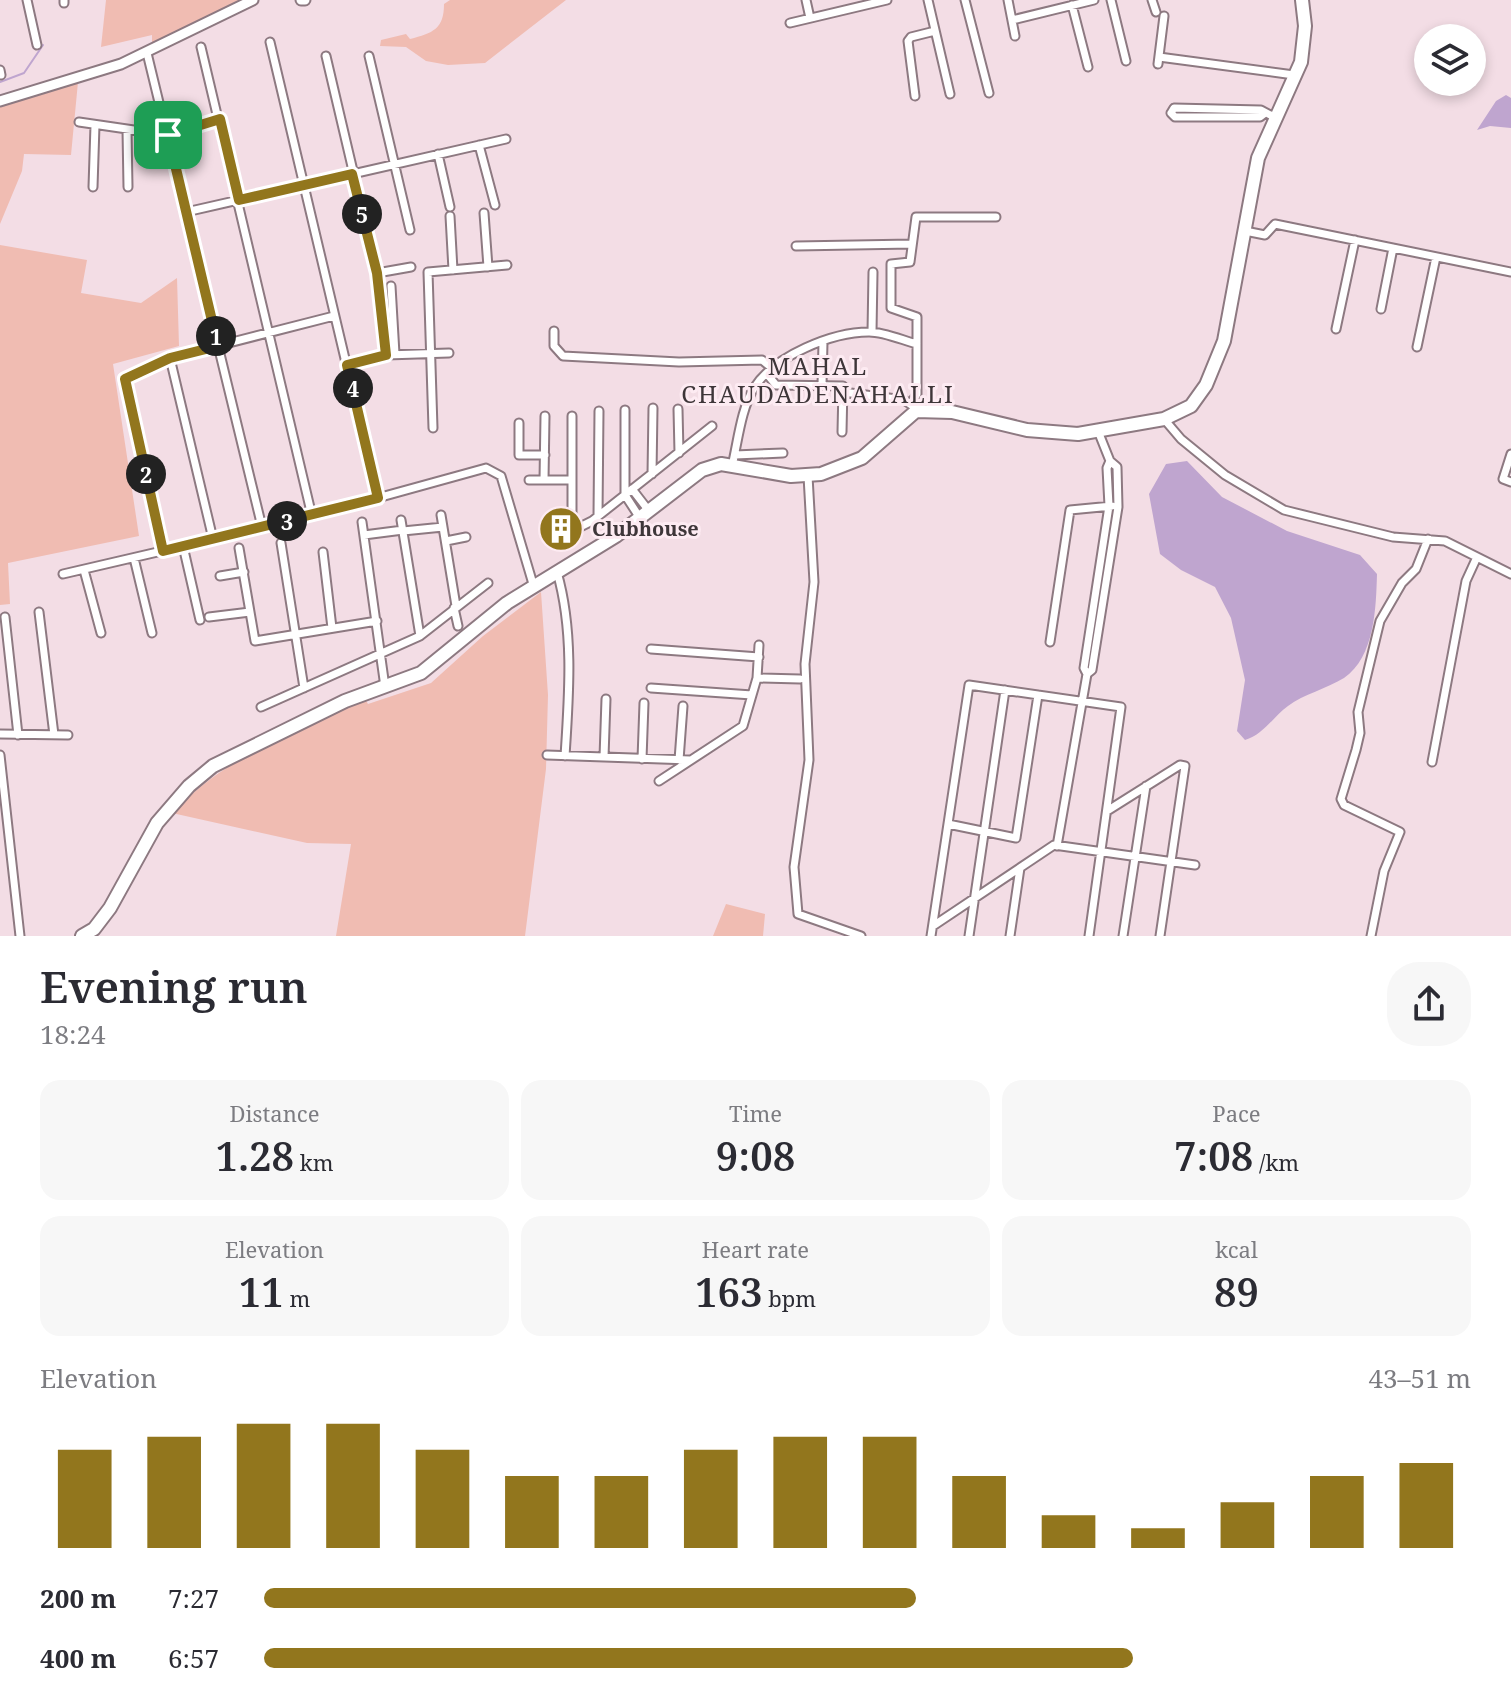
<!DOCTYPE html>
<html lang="en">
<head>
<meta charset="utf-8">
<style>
  body { margin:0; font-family:"Noto Serif",serif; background:#f7f7f7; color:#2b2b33; height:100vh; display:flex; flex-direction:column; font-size:30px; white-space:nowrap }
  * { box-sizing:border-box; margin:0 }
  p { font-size:26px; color:#7c7c81 }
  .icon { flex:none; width:44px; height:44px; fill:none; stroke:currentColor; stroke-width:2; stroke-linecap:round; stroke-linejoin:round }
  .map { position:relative; height:936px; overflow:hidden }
  .side { display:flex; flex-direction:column; background:#fff; flex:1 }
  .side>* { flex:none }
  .fabs { position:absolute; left:1414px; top:24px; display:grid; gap:16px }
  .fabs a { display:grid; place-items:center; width:72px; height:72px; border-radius:50%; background:#fff; box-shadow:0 4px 12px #0003; font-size:40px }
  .pin { position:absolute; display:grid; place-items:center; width:68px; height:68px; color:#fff; margin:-34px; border-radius:16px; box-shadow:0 4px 12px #0006 }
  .km { position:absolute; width:40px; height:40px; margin:-20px; border-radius:50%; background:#222; color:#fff; font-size:22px; line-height:40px; text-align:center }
  .round { display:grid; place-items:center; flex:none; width:84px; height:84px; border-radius:32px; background:#f7f7f7 }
  .summary { display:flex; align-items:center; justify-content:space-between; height:136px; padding:0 40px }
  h1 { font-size:44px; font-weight:600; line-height:60px }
  .metrics { display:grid; grid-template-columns:repeat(3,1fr); gap:12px; height:136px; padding:8px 40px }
  .metrics div { display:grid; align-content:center; border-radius:20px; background:#f7f7f7; text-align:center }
  .metrics b { font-size:40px; font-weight:600 }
  .metrics small { font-size:22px; font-weight:400 }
  .metrics p { font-size:22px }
  .chart { height:224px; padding:16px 40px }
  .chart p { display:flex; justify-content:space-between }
  .chart svg { width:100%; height:144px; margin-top:8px; stroke:#92761d; stroke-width:6 }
  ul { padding:0 40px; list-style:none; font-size:26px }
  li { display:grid; grid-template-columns:128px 96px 1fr; align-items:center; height:60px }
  li i { height:20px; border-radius:10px; background:#92761d }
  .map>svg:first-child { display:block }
</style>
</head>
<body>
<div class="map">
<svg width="1511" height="936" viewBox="0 0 1511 936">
  <rect width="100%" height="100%" fill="#f3dde5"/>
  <!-- green -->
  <path fill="#f0bcb2" d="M 106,0 L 242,0 L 152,43 L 152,35 L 101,47 Z
    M 450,0 L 566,0 L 485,63 L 448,65 L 426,61 L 406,47 L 380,46 L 381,40 L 406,34 L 410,39 C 433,33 444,29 444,4 Z
    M 78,82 L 71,155 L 24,154 L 22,171 L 0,224 L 0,105 Z
    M 0,245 L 87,260 L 81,293 L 141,303 L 177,278 L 179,346 L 113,364 L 139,536 L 8,563 L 10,604 L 0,605 Z
    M 541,592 L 548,695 L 546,769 L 525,936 L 336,936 L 351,844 L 307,843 L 172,813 C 225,757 295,731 365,699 L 368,704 L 431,683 L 483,636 Z
    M 726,904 L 765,914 L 763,936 L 713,936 Z"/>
  <!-- water -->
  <path fill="#bfa5cf" d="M 1506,95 L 1511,98 L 1511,128 L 1490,126 L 1477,130 L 1496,101 Z
    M 1187,461 L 1222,497 L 1287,531 L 1360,555 L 1377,574 C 1376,607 1375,657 1344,678 C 1326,689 1304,694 1288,706 C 1273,717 1263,735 1245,740 L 1237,731 L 1245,680 L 1231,618 L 1215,587 L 1181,570 L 1160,554 L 1149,494 L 1166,464 Z"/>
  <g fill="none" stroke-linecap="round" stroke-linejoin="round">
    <!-- stream -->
    <path stroke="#bfa5cf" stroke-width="2" d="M 0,82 L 24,73 L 43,45"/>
    <!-- minor casing -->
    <g stroke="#8d7981" stroke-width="11">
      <path id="minor" d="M 27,0 L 37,45
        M 64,0 L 64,3
        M 806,0 L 810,18
        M 928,0 L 950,94
        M 965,0 L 989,93
        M 1008,0 L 1015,36
        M 1111,0 L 1126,61
        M 1152,0 L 1156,12
        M 1072,5 L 1088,67
        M 1012,20 L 1094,0
        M 790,23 L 887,0
        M 270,42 L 378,498
        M 201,47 L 312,516
        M 147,53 L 262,527
        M 326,56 L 377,273 L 386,355
        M 369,56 L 410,230
        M 1159,57 L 1294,75
        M 1158,64 L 1164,16
        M 0,70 L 1,75
        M 915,96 L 908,41 L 911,37 L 935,31
        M 1171,113 L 1174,108 L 1261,110 L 1274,117
        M 1171,113 L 1175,117 L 1260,117 L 1264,114
        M 79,122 L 168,135 L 220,119
        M 127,130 L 128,187
        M 479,145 L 495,205
        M 438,154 L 450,207
        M 93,187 L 95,125
        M 186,212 L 506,139
        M 484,213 L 488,267
        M 450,216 L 453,270
        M 1245,231 L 1265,235 L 1275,224 L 1511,272
        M 796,246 L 912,244
        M 377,273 L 411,267
        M 391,286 L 395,354
        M 1381,309 L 1393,248
        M 1336,329 L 1355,240
        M 554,331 L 554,346 L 563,356 L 679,362 L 762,360 L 772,368
        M 872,332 L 873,272
        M 1417,347 L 1436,257
        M 170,358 L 213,539
        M 347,365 L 386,355 L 449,353
        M 767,374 L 776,385 L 843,386 L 842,432
        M 822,385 L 823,342
        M 843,392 L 904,400 L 913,406
        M 911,403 L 917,394 L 917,317 L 891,308 L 891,264 L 910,262 L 916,217 L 996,217
        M 678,409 L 679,453
        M 625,410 L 625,495 L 640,518
        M 1164,419 L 1181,439 L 1225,475 L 1284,510 L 1393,537 L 1445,541 L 1511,574
        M 519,423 L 519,455 L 545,455
        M 433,428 L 428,272 L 507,265
        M 1511,454 L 1503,479 L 1511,482
        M 735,455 L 783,453
        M 732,466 C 738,441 741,409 754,388 C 774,356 832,332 869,332 C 884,332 902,340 917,344
        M 652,474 L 653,408
        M 808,476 L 814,582 L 805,664 L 809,760 L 794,867 L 798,914 L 861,936
        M 529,480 L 572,480
        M 544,480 L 545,416
        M 632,489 L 649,511
        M 441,515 L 456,606
        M 598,516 L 599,411
        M 401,520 L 420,636
        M 362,522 L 385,687
        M 403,531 L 443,527
        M 572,531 L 572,416
        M 568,533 L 592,521 L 712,426
        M 364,535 L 403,530
        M 446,541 L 466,537
        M 281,543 L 304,688
        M 183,546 L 200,620
        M 239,548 L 255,641 L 377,621
        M 163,551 L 125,379 L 170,358 L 334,316
        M 323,552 L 332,628
        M 134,558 L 152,633
        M 84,570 L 101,633
        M 557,572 C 574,631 569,695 565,756
        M 63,574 L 312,516 L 486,468 L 501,476 L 533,584
        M 220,576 L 244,572
        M 454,608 L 458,626
        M 39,612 L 54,735
        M 5,617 L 18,735
        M 209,617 L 250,612
        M 1050,642 L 1070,510 L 1112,506
        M 651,649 L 759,657
        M 1087,674 L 1092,670 L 1118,507 L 1117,467 L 1110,461
        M 757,678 L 800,679
        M 651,688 L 752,695
        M 261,707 L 420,636 L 488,583
        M 0,734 L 68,735
        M 0,755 L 20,936
        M 547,755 L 690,760
        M 604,757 L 606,699
        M 642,759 L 644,703
        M 679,760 L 683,706
        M 1432,762 L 1466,581 L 1477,557
        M 659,781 L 743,726 L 757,678 L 759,645
        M 1107,811 L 1180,765 L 1185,766 L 1160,936
        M 948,824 L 1016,838 L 1038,695
        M 1057,846 L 1087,674 L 1084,668 L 1109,506 L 1107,468 L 1110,461 L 1098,431
        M 933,926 L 1054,845 L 1195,865
        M 931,936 L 969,685 L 1121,707 L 1089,936
        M 969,936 L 1005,690
        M 1010,936 L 1020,868
        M 1123,936 L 1146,786
        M 1371,936 L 1384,871 L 1400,832 L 1344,805 L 1341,799 L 1356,750 L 1360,733 L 1358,712 L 1380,621 L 1402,583 L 1416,569 L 1428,539"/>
    </g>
    <!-- tertiary casing -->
    <g stroke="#8d7981" stroke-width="13">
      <path id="tertiary" d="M 301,0 L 305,0
        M 0,101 L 121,64 L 253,0"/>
    </g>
    <!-- trunk casing -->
    <g stroke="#8d7981" stroke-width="16">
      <path id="trunk" d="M 82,936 L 94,929 L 110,908 L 157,823 L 189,786 L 213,766 L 345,701 L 421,673 L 507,603 L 616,536 L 702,470 L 721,464 L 791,476 L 821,474 L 862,458 L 916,411 L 952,412 L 1027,430 L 1078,434 L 1164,419 L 1191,406 L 1206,385 L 1224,341 L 1258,158 L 1301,62 L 1305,26 L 1302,0"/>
    </g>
    <!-- minor -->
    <use href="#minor" stroke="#fff" stroke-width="7"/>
    <!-- tertiary -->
    <use href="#tertiary" stroke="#fff" stroke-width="9"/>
    <!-- trunk -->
    <use href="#trunk" stroke="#fff" stroke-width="12"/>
  </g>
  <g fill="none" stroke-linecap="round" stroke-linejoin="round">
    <!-- route casing -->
    <g stroke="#fff" stroke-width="16">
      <path id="route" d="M 220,119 L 239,200 L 352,174 L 377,273 L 386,355 L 347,365 L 378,498 L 163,551 L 125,379 L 170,358 L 218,346 L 168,135 Z"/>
    </g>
    <!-- route -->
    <use href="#route" stroke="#92761d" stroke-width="10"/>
  </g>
  <!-- icons -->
  <defs>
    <g id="building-disc" transform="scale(2.3)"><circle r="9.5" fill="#92761d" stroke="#fdebf2"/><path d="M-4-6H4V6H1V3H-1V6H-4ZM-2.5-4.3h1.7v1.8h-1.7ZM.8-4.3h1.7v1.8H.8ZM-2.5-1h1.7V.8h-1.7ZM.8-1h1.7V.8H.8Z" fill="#fff"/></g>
  </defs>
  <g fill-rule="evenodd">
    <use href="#building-disc" x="561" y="529"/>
  </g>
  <g text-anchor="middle" stroke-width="6" stroke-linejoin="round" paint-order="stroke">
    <!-- poi labels -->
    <g font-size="20" font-weight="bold" fill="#3e3639" stroke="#fdebf2" text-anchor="start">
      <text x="592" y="536">Clubhouse</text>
    </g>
    <!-- quarter labels -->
    <g font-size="24" letter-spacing="2" fill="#3e3639" stroke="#fdebf2">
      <text x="818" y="375">MAHAL<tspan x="818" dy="28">CHAUDADENAHALLI</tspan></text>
    </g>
  </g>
</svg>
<div class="fabs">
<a><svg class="icon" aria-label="layers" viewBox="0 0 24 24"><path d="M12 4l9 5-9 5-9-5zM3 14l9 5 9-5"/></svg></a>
</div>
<div class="pin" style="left:168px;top:135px;background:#1e9e55"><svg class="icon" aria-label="arrive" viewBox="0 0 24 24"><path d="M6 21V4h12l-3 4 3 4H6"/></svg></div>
<b class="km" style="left:216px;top:336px">1</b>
<b class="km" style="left:146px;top:474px">2</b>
<b class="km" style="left:287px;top:521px">3</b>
<b class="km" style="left:353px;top:388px">4</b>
<b class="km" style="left:362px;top:214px">5</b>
</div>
<section class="side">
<div class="summary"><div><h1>Evening run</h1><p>18:24</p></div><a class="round"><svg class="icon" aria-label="share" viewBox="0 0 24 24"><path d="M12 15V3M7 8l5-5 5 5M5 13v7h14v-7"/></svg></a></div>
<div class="metrics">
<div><p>Distance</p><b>1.28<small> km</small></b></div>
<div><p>Time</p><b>9:08</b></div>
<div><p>Pace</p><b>7:08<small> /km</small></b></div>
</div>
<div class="metrics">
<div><p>Elevation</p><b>11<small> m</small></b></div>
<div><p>Heart rate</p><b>163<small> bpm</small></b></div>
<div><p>kcal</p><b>89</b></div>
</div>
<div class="chart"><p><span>Elevation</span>43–51 m</p>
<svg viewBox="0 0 160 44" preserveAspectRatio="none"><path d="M5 44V14M15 44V10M25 44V6M35 44V6M45 44V14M55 44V22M65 44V22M75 44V14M85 44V10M95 44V10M105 44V22M115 44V34M125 44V38M135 44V30M145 44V22M155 44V18"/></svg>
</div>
<ul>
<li><b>200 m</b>7:27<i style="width:54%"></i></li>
<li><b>400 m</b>6:57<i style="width:72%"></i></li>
</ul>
</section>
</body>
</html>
